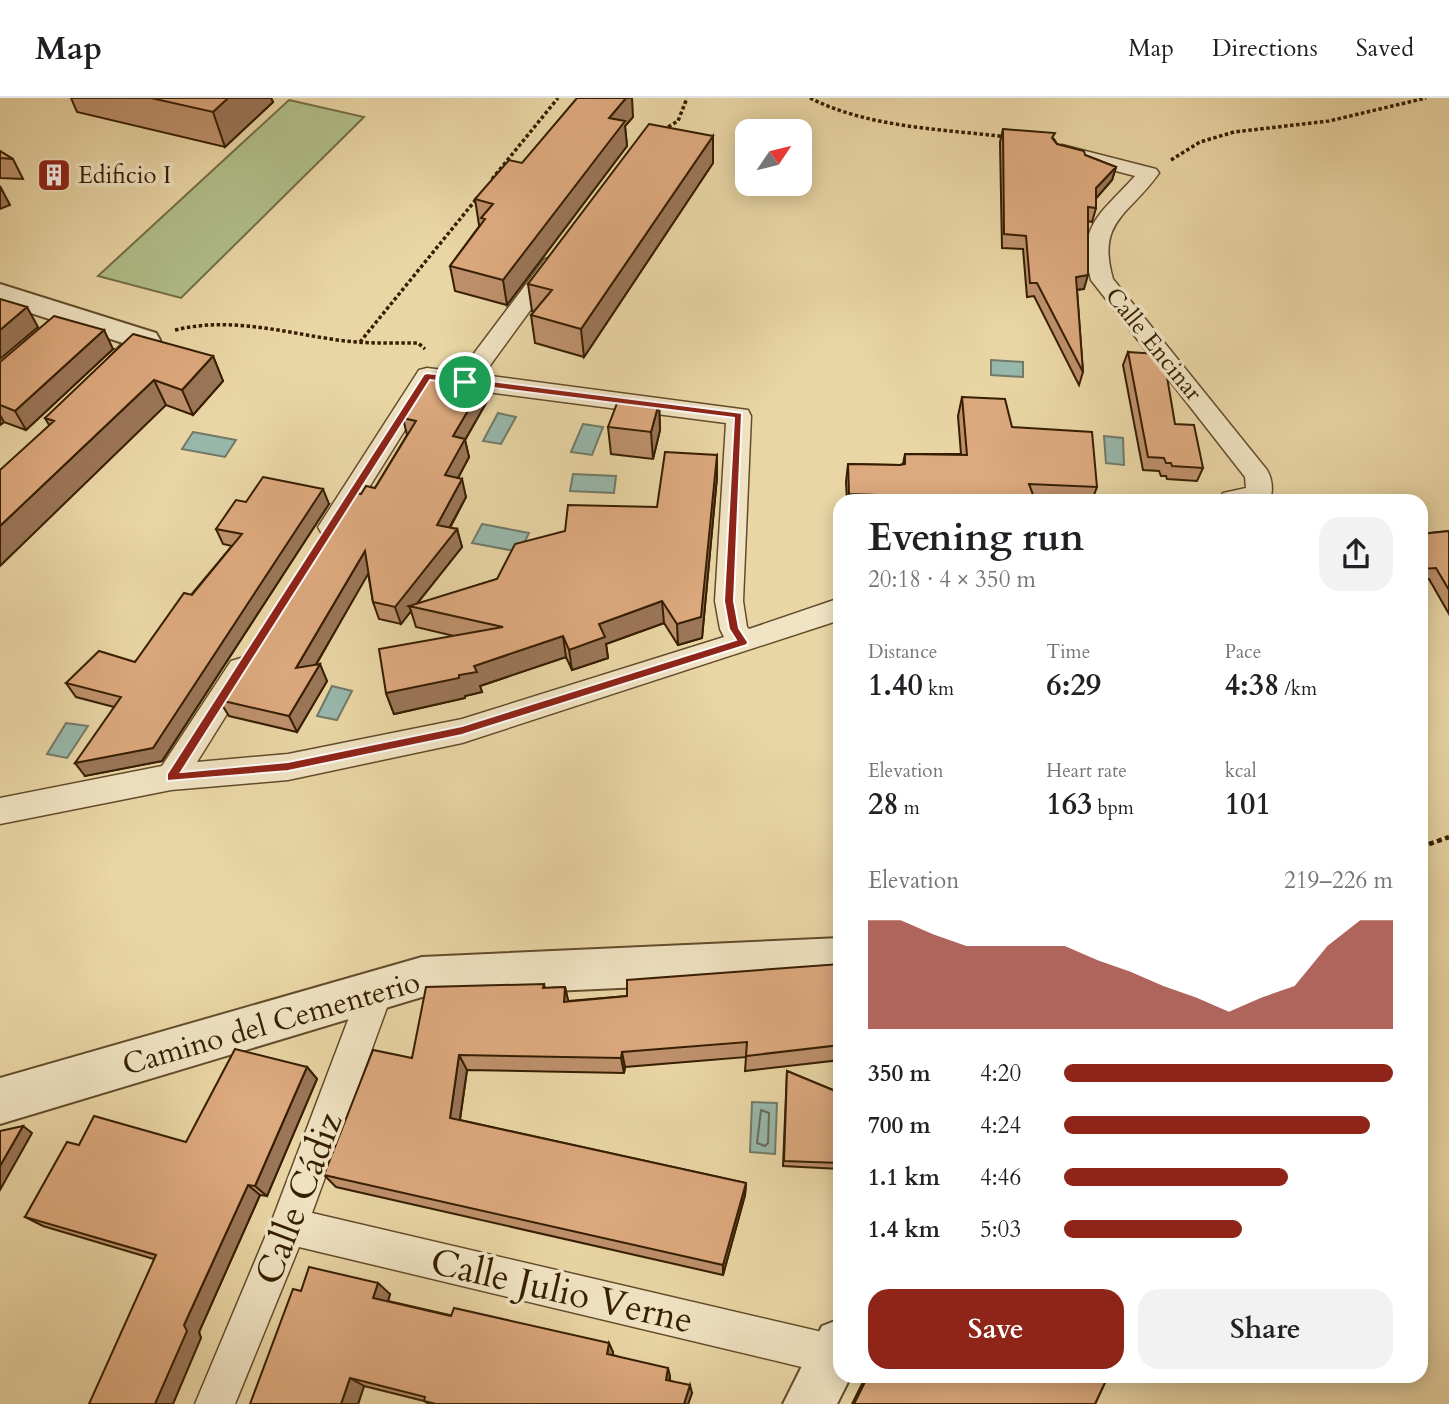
<!DOCTYPE html>
<html lang="en">
<head>
<meta charset="utf-8">
<style>
  body { margin:0; font-family:Cardo,serif; background:#f2f2f2; color:#202124; height:100vh; display:flex; flex-direction:column; font-size:26px; white-space:nowrap }
  * { box-sizing:border-box; margin:0 }
  p { font-size:23px; color:#757577 }
  .icon { flex:none; width:38px; height:38px; fill:none; stroke:currentColor; stroke-width:2; stroke-linecap:round; stroke-linejoin:round }
  .map { position:relative; flex:1; overflow:hidden }
  .panel { position:absolute; left:833px; top:396px; width:595px; height:889px; display:flex; flex-direction:column; background:#fff; border-radius:21px; box-shadow:0 4px 18px #0003 }
  .panel>* { flex:none }
  .needle { width:46px; rotate:55deg }
  .tools { position:absolute; left:735px; top:21px; display:grid; gap:14px }
  .tools a { display:grid; place-items:center; width:77px; height:77px; border-radius:14px; background:#fff; box-shadow:0 4px 18px #0003; font-size:35px }
  .pin { position:absolute; display:grid; place-items:center; width:60px; height:60px; color:#fff; margin:-30px; border:4px solid #fff; border-radius:50%; box-shadow:0 2px 7px #0007 }
  .round { display:grid; place-items:center; flex:none; width:74px; height:74px; border-radius:21px; background:#f2f2f2 }
  .overview { display:flex; align-items:center; justify-content:space-between; height:119px; padding:0 35px }
  h1 { font-size:38px; font-weight:700; line-height:52px }
  .metrics { display:grid; grid-template-columns:repeat(3,1fr); gap:10px; height:119px; padding:7px 35px }
  .metrics div { display:grid; align-content:center }
  .metrics b { font-size:30px; font-weight:700 }
  .metrics small { font-size:19px; font-weight:400 }
  .metrics p { font-size:19px }
  .chart { height:196px; padding:14px 35px }
  .chart p { display:flex; justify-content:space-between }
  .chart svg { width:100%; height:126px; margin-top:7px; fill:#8f2418; opacity:.7 }
  .action { display:flex; gap:14px; margin-top:auto; padding:14px 35px }
  .action a { flex:1; height:80px; border-radius:21px; background:#8f2418; color:#fff; font-size:28px; font-weight:700; line-height:80px; text-align:center }
  .action a+a { background:#f2f2f2; color:#202124 }
  ul { padding:0 35px; list-style:none; font-size:23px }
  li { display:grid; grid-template-columns:112px 84px 1fr; align-items:center; height:52px }
  li i { height:18px; border-radius:9px; background:#8f2418 }
  header { display:flex; align-items:center; gap:42px; box-sizing:border-box; height:98px; padding:0 35px; background:#fff; border-bottom:2px solid #e0e0e0 }
  header strong { font-size:33px }
  nav { display:flex; gap:38px; margin-inline-start:auto; font-size:24px }
  .map>svg:first-child { display:block }
</style>
</head>
<body>
<header>
<strong>Map</strong>
<nav><a>Map</a><a>Directions</a><a>Saved</a></nav>
</header>
<div class="map">
<svg width="1449" height="1306" viewBox="0 0 1449 1306">
  <rect width="100%" height="100%" fill="#ead6a5"/>
  <filter id="stains"><feTurbulence type="fractalNoise" baseFrequency=".00286" numOctaves="4"/><feColorMatrix values="0 0 0 0 .2 0 0 0 0 .09 0 0 0 0 .02 0 0 0 .5 -.17"/></filter>
  <radialGradient id="worn" r=".72"><stop offset=".6" stop-color="#630" stop-opacity="0"/><stop offset="1" stop-color="#630" stop-opacity=".3"/></radialGradient>
  <!-- green -->
  <path fill="#b1bf8a" stroke="#746e46" stroke-width="2" d="M 289,2 L 364,19 L 181,200 L 98,178 Z"/>
  <!-- water -->
  <path fill="#98b8ac" stroke="#717a68" stroke-width="2" d="M 991,262 L 1023,264 L 1023,279 L 991,277 Z
    M 498,315 L 516,319 L 501,346 L 483,343 Z
    M 583,326 L 603,329 L 592,357 L 571,354 Z
    M 193,334 L 236,342 L 225,359 L 182,351 Z
    M 1104,338 L 1123,340 L 1124,367 L 1106,365 Z
    M 573,376 L 616,378 L 614,395 L 570,393 Z
    M 482,426 L 529,435 L 520,454 L 472,445 Z
    M 332,588 L 352,593 L 337,622 L 317,618 Z
    M 66,625 L 88,628 L 67,660 L 47,656 Z
    M 752,1004 L 777,1005 L 775,1056 L 750,1054 Z"/>
  <g fill="none" stroke-linecap="round" stroke-linejoin="round">
    <!-- shore -->
    <path stroke="#676b57" stroke-width="2" d="M 761,1012 L 769,1015 L 768,1045 L 765,1048 L 757,1045 Z"/>
    <!-- minor casing -->
    <g stroke="#634c2b" stroke-width="3">
      <path id="minor" d="M 1062,47 L 1156,71 L 1159,75 C 1130,117 1096,122 1113,181 L 1267,372 C 1272,380 1274,394 1269,402 L 1219,402 L 1223,395 L 1246,390 L 1245,379 L 1091,182 C 1076,127 1102,115 1135,78 L 1055,57 L 1052,53 L 1055,49 Z
        M 553,159 L 561,161 L 564,166 L 483,277 L 748,312 L 751,318 L 743,503 L 747,529 L 749,531 L 840,500 L 840,522 L 462,645 L 288,682 L 171,692 L 0,726 L 0,700 L 162,668 L 231,563 L 241,560 L 251,563 L 255,571 L 197,664 L 288,656 L 462,621 L 724,539 L 720,531 L 715,503 L 726,325 L 433,287 L 340,436 L 331,439 L 322,436 L 318,429 L 419,272 L 427,270 L 460,274 L 545,161 Z
        M 376,877 L 388,882 L 393,893 L 312,1115 L 835,1237 L 840,1239 L 840,1275 L 835,1277 L 299,1149 L 235,1306 L 195,1306 L 271,1125 L 359,893 L 364,882 Z"/>
    </g>
    <!-- tertiary casing -->
    <g stroke="#634c2b" stroke-width="4">
      <path id="tertiary" d="M 0,186 L 156,235 L 160,242 C 148,260 129,280 107,274 L 103,267 L 123,245 L 0,205 Z
        M 840,840 L 840,880 L 422,899 L 0,1026 L 0,980 L 422,859 Z
        M 840,1221 L 840,1278 L 851,1278 L 837,1306 L 783,1306 L 822,1228 Z"/>
    </g>
    <!-- path-far1 -->
    <path stroke="#361e02" stroke-width="3.5" stroke-dasharray="3.5 2.5" stroke-linecap="butt" d="M 810,0 C 869,30 943,31 1007,39
      M 663,32 L 678,23 L 687,0
      M 1171,62 L 1200,44 L 1234,34 L 1329,23 L 1426,0
      M 492,81 L 558,0
      M 175,232 C 229,219 278,233 331,241 C 360,246 389,245 418,245 L 425,251
      M 360,244 L 478,99"/>
    <!-- path -->
    <path stroke="#361e02" stroke-width="4.5" stroke-dasharray="5 3.5" stroke-linecap="butt" d="M 1421,749 L 1449,739"/>
    <!-- minor -->
    <use href="#minor" fill="#f1e4c4" fill-rule="evenodd"/>
    <!-- tertiary -->
    <use href="#tertiary" fill="#f1e4c4" fill-rule="evenodd"/>
  </g>
  <!-- wall -->
  <path fill="#be916c" stroke="#361e02" stroke-width="2" d="M 71,0 L 271,0 L 273,4 L 225,49 L 77,14 Z
    M 633,19 L 625,28 L 627,48 L 507,207 L 455,193 L 450,168 L 480,127 L 479,127 L 475,101 L 522,65 Z
    M 1003,31 L 1054,41 L 1057,46 L 1116,69 L 1112,82 L 1096,100 L 1096,110 L 1092,124 L 1088,123 L 1084,191 L 1077,192 L 1083,274 L 1079,287 L 1034,198 L 1027,199 L 1023,151 L 1002,150 L 1000,44 Z
    M 0,53 L 13,61 L 23,81 L 0,80 Z
    M 713,65 L 584,259 L 535,245 L 531,217 L 534,214 L 532,213 L 528,186 Z
    M 113,251 L 26,332 L 4,324 L 0,327 L 0,264 Z
    M 1128,254 L 1203,370 L 1197,383 L 1167,381 L 1166,378 L 1161,378 L 1159,373 L 1143,372 L 1123,267 Z
    M 213,258 L 223,283 L 193,317 L 166,307 L 49,327 L 45,320 Z
    M 962,299 L 1012,329 L 1097,389 L 1092,402 L 847,402 L 846,384 L 848,366 L 900,367 L 903,366 L 905,356 L 961,356 L 958,318 Z
    M 486,305 L 465,342 L 469,359 L 458,380 L 466,399 L 450,430 L 457,431 L 462,449 L 417,506 L 497,481 L 657,409 L 717,357 L 717,379 L 702,540 L 678,547 L 664,525 L 606,546 L 608,560 L 572,572 L 566,559 L 480,588 L 482,594 L 465,598 L 465,600 L 394,616 L 386,595 L 454,538 L 416,529 L 411,513 L 401,526 L 379,521 L 373,504 L 368,475 L 316,567 L 327,583 L 297,634 L 229,618 L 219,602 L 361,396 L 375,390 L 407,337 L 403,320 Z
    M 659,305 L 660,332 L 653,361 L 611,356 L 608,329 Z
    M 246,404 L 329,406 L 162,663 L 85,678 L 114,609 L 76,599 L 66,585 L 135,564 L 232,448 L 223,446 L 216,431 Z
    M 1449,433 L 1449,516 L 1429,481 L 1421,481 L 1421,436 Z
    M 840,866 L 840,962 L 745,973 L 746,959 L 625,969 L 624,975 L 467,972 L 460,1022 L 746,1085 L 745,1097 L 723,1177 L 336,1089 L 324,1077 L 412,960 L 544,886 L 545,890 L 565,889 L 568,903 L 627,898 Z
    M 307,969 L 317,981 L 267,1098 L 260,1097 L 199,1234 L 201,1240 L 154,1161 L 43,1128 L 25,1119 L 186,1044 Z
    M 787,973 L 840,995 L 840,1071 L 783,1068 Z
    M 301,1193 L 390,1196 L 388,1203 L 613,1254 L 613,1257 L 670,1278 L 670,1282 L 692,1295 L 688,1306 L 429,1306 L 424,1303 L 364,1288 L 358,1306 Z
    M 866,1278 L 1108,1278 L 1095,1306 L 852,1306 Z"/>
  <!-- shaded-wall -->
  <path fill="#9b7658" stroke="#361e02" stroke-width="2" d="M 228,0 L 271,0 L 273,4 L 225,49 L 213,14 Z
    M 626,0 L 632,0 L 633,19 L 625,28 L 627,48 L 507,207 L 503,182 L 609,20 Z
    M 713,38 L 713,65 L 584,259 L 581,231 Z
    M 1116,69 L 1112,82 L 1093,104 L 1096,90 Z
    M 0,88 L 10,107 L 0,111 Z
    M 1088,177 L 1084,191 L 1072,192 L 1076,179 Z
    M 27,209 L 38,229 L 0,261 L 0,232 Z
    M 104,232 L 113,251 L 26,332 L 15,313 Z
    M 213,258 L 223,283 L 193,317 L 182,292 Z
    M 154,282 L 166,307 L 0,468 L 0,428 Z
    M 483,287 L 486,305 L 465,342 L 469,359 L 450,395 L 445,377 L 453,338 Z
    M 659,305 L 660,332 L 653,361 L 651,334 Z
    M 0,317 L 4,324 L 0,327 Z
    M 717,357 L 717,379 L 702,540 L 678,547 L 677,526 Z
    M 462,381 L 466,399 L 441,445 L 437,427 Z
    M 323,391 L 329,406 L 162,663 L 85,678 L 75,665 Z
    M 457,431 L 462,449 L 414,509 L 409,508 L 411,513 L 401,526 L 395,509 Z
    M 365,453 L 371,471 L 304,587 L 296,570 Z
    M 662,503 L 664,525 L 606,546 L 608,560 L 572,572 L 569,552 L 599,526 Z
    M 563,538 L 566,559 L 480,588 L 482,594 L 465,598 L 465,600 L 394,616 L 386,595 L 459,577 L 474,568 Z
    M 320,566 L 327,583 L 297,634 L 289,618 Z
    M 565,889 L 569,906 L 564,904 Z
    M 622,954 L 625,969 L 624,975 L 621,960 Z
    M 459,957 L 467,972 L 458,1034 L 450,1020 Z
    M 307,969 L 317,981 L 267,1098 L 255,1088 Z
    M 23,1028 L 32,1035 L 0,1092 L 0,1068 Z
    M 746,1085 L 745,1097 L 723,1177 L 723,1167 Z
    M 248,1087 L 260,1097 L 199,1234 L 201,1240 L 173,1306 L 155,1306 L 184,1227 Z
    M 378,1185 L 390,1196 L 386,1210 L 373,1200 Z
    M 609,1245 L 613,1254 L 612,1264 L 607,1256 Z
    M 668,1270 L 670,1278 L 668,1289 L 666,1282 Z
    M 350,1280 L 364,1288 L 358,1306 L 341,1306 Z
    M 690,1287 L 692,1295 L 688,1306 L 684,1306 Z"/>
  <!-- building -->
  <path fill="#dda97e" stroke="#361e02" stroke-width="2" d="M 151,0 L 228,0 L 213,14 Z
    M 577,0 L 626,0 L 609,20 L 625,23 L 503,182 L 450,168 L 485,121 L 481,120 L 493,106 L 475,101 L 509,62 L 522,65 Z
    M 649,26 L 713,38 L 581,231 L 531,217 L 552,192 L 528,186 Z
    M 1003,31 L 1055,35 L 1052,40 L 1057,46 L 1084,53 L 1085,57 L 1116,69 L 1096,90 L 1096,110 L 1088,109 L 1088,177 L 1076,179 L 1083,274 L 1037,185 L 1030,185 L 1026,138 L 1004,136 Z
    M 0,53 L 13,61 L 0,60 Z
    M 0,201 L 27,209 L 0,232 Z
    M 54,218 L 104,232 L 15,313 L 0,307 L 0,264 Z
    M 133,236 L 213,258 L 182,292 L 154,282 L 0,428 L 0,372 L 54,323 L 45,320 Z
    M 1128,254 L 1158,256 L 1159,261 L 1164,261 L 1175,326 L 1194,327 L 1203,370 L 1172,368 L 1171,365 L 1166,365 L 1164,360 L 1148,359 Z
    M 430,277 L 483,287 L 453,338 L 465,341 L 445,377 L 462,381 L 437,427 L 457,431 L 395,509 L 373,504 L 365,453 L 296,570 L 320,566 L 289,618 L 219,602 L 352,394 L 361,396 L 366,388 L 375,390 L 416,323 L 403,320 Z
    M 962,299 L 1005,301 L 1012,329 L 1092,334 L 1097,389 L 1029,386 L 1035,402 L 905,402 L 905,398 L 849,396 L 848,366 L 900,367 L 905,366 L 905,356 L 967,357 Z
    M 619,300 L 659,305 L 651,334 L 608,329 Z
    M 665,354 L 717,357 L 701,519 L 677,526 L 662,503 L 599,526 L 605,539 L 569,552 L 563,538 L 474,568 L 477,574 L 459,577 L 459,580 L 386,595 L 379,551 L 503,529 L 409,508 L 497,481 L 515,446 L 565,433 L 568,407 L 657,409 Z
    M 263,379 L 323,391 L 153,650 L 75,665 L 121,599 L 66,585 L 99,553 L 135,564 L 184,495 L 192,497 L 242,436 L 216,431 L 236,402 L 246,404 Z
    M 1449,433 L 1449,492 L 1436,470 L 1421,471 L 1421,436 Z
    M 840,866 L 840,947 L 746,958 L 747,944 L 622,954 L 621,960 L 459,957 L 450,1020 L 746,1085 L 723,1167 L 324,1077 L 373,952 L 412,960 L 426,889 L 544,886 L 543,890 L 565,889 L 564,904 L 627,898 L 627,882 Z
    M 235,951 L 307,969 L 255,1088 L 248,1087 L 184,1227 L 187,1233 L 155,1306 L 89,1306 L 156,1157 L 25,1119 L 67,1044 L 79,1047 L 94,1018 L 186,1044 Z
    M 787,973 L 840,995 L 840,1065 L 784,1063 Z
    M 23,1028 L 0,1068 L 0,1033 Z
    M 309,1169 L 378,1185 L 373,1200 L 451,1218 L 454,1210 L 609,1245 L 607,1256 L 668,1270 L 666,1282 L 690,1287 L 684,1306 L 436,1306 L 424,1303 L 425,1299 L 350,1280 L 341,1306 L 250,1306 L 293,1191 L 301,1193 Z
    M 868,1278 L 1108,1278 L 1095,1306 L 854,1306 Z"/>
  <!-- route -->
  <path fill="#8f2418" stroke="#fff" stroke-width="2" fill-rule="evenodd" d="M 427,275 L 742,315 L 734,503 L 739,530 L 748,544 L 747,547 L 462,637 L 288,673 L 167,683 L 167,676 L 424,276 ZM 430,282 L 734,320 L 724,503 L 729,531 L 736,542 L 462,628 L 288,664 L 181,674 Z"/>
  <!-- icons -->
  <defs>
    <g id="building-square" transform="scale(1.75)"><rect x="-9" y="-9" width="18" height="18" rx="4" fill="#8f2418" stroke="#f1e4c4"/><path d="M-4-6H4V6H1V3H-1V6H-4ZM-2.5-4.3h1.7v1.8h-1.7ZM.8-4.3h1.7v1.8H.8ZM-2.5-1h1.7V.8h-1.7ZM.8-1h1.7V.8H.8Z" fill="#fff"/></g>
  </defs>
  <g fill-rule="evenodd">
    <use href="#building-square" x="54" y="77"/>
  </g>
  <g text-anchor="middle" stroke-width="7" stroke-linejoin="round" paint-order="stroke">
    <!-- far-poi labels -->
    <g font-size="24" fill="#361e02" stroke="#f1e4c4" text-anchor="start">
      <text x="78" y="85">Edificio I</text>
    </g>
    <!-- far-street labels -->
    <g font-size="24" fill="#361e02" stroke="#f1e4c4">
      <text transform="translate(1154 246) rotate(51)" y="8">Calle Encinar</text>
    </g>
    <!-- street labels -->
    <g font-size="30" fill="#361e02" stroke="#f1e4c4">
      <text transform="translate(271 925) rotate(-16)" y="10">Camino del Cementerio</text>
    </g>
    <!-- near-street labels -->
    <g font-size="37" fill="#361e02" stroke="#f1e4c4">
      <text transform="translate(298 1100) rotate(-69)" y="13">Calle Cádiz</text>
      <text transform="translate(562 1192) rotate(13)" y="13">Calle Julio Verne</text>
    </g>
  </g>
  <rect width="100%" height="100%" filter="url(#stains)"/>
  <rect width="100%" height="100%" fill="url(#worn)"/>
</svg>
<div class="tools">
<a><svg class="needle" viewBox="-14 -14 28 28"><path d="M0-13l5 13h-10z" fill="#e53935"/><path d="M0 13l5-13h-10z" fill="#757577"/></svg></a>
</div>
<div class="pin" style="left:465px;top:284px;background:#1e9e55"><svg class="icon" aria-label="arrive" viewBox="0 0 24 24"><path d="M6 21V4h12l-3 4 3 4H6"/></svg></div>
<section class="panel">
<div class="overview"><div><h1>Evening run</h1><p>20:18 · 4 × 350 m</p></div><a class="round"><svg class="icon" aria-label="share" viewBox="0 0 24 24"><path d="M12 15V3M7 8l5-5 5 5M5 13v7h14v-7"/></svg></a></div>
<div class="metrics">
<div><p>Distance</p><b>1.40<small> km</small></b></div>
<div><p>Time</p><b>6:29</b></div>
<div><p>Pace</p><b>4:38<small> /km</small></b></div>
</div>
<div class="metrics">
<div><p>Elevation</p><b>28<small> m</small></b></div>
<div><p>Heart rate</p><b>163<small> bpm</small></b></div>
<div><p>kcal</p><b>101</b></div>
</div>
<div class="chart"><p><span>Elevation</span>219–226 m</p>
<svg viewBox="0 0 160 44" preserveAspectRatio="none"><path d="M0 44V6L10 6L20 11L30 15L40 15L50 15L60 15L70 20L80 24L90 29L100 33L110 38L120 33L130 29L140 15L150 6L160 6V44z"/></svg>
</div>
<ul>
<li><b>350 m</b>4:20<i style="width:100%"></i></li>
<li><b>700 m</b>4:24<i style="width:93%"></i></li>
<li><b>1.1 km</b>4:46<i style="width:68%"></i></li>
<li><b>1.4 km</b>5:03<i style="width:54%"></i></li>
</ul>
<div class="action"><a>Save</a><a>Share</a></div>
</section>
</div>
</body>
</html>
